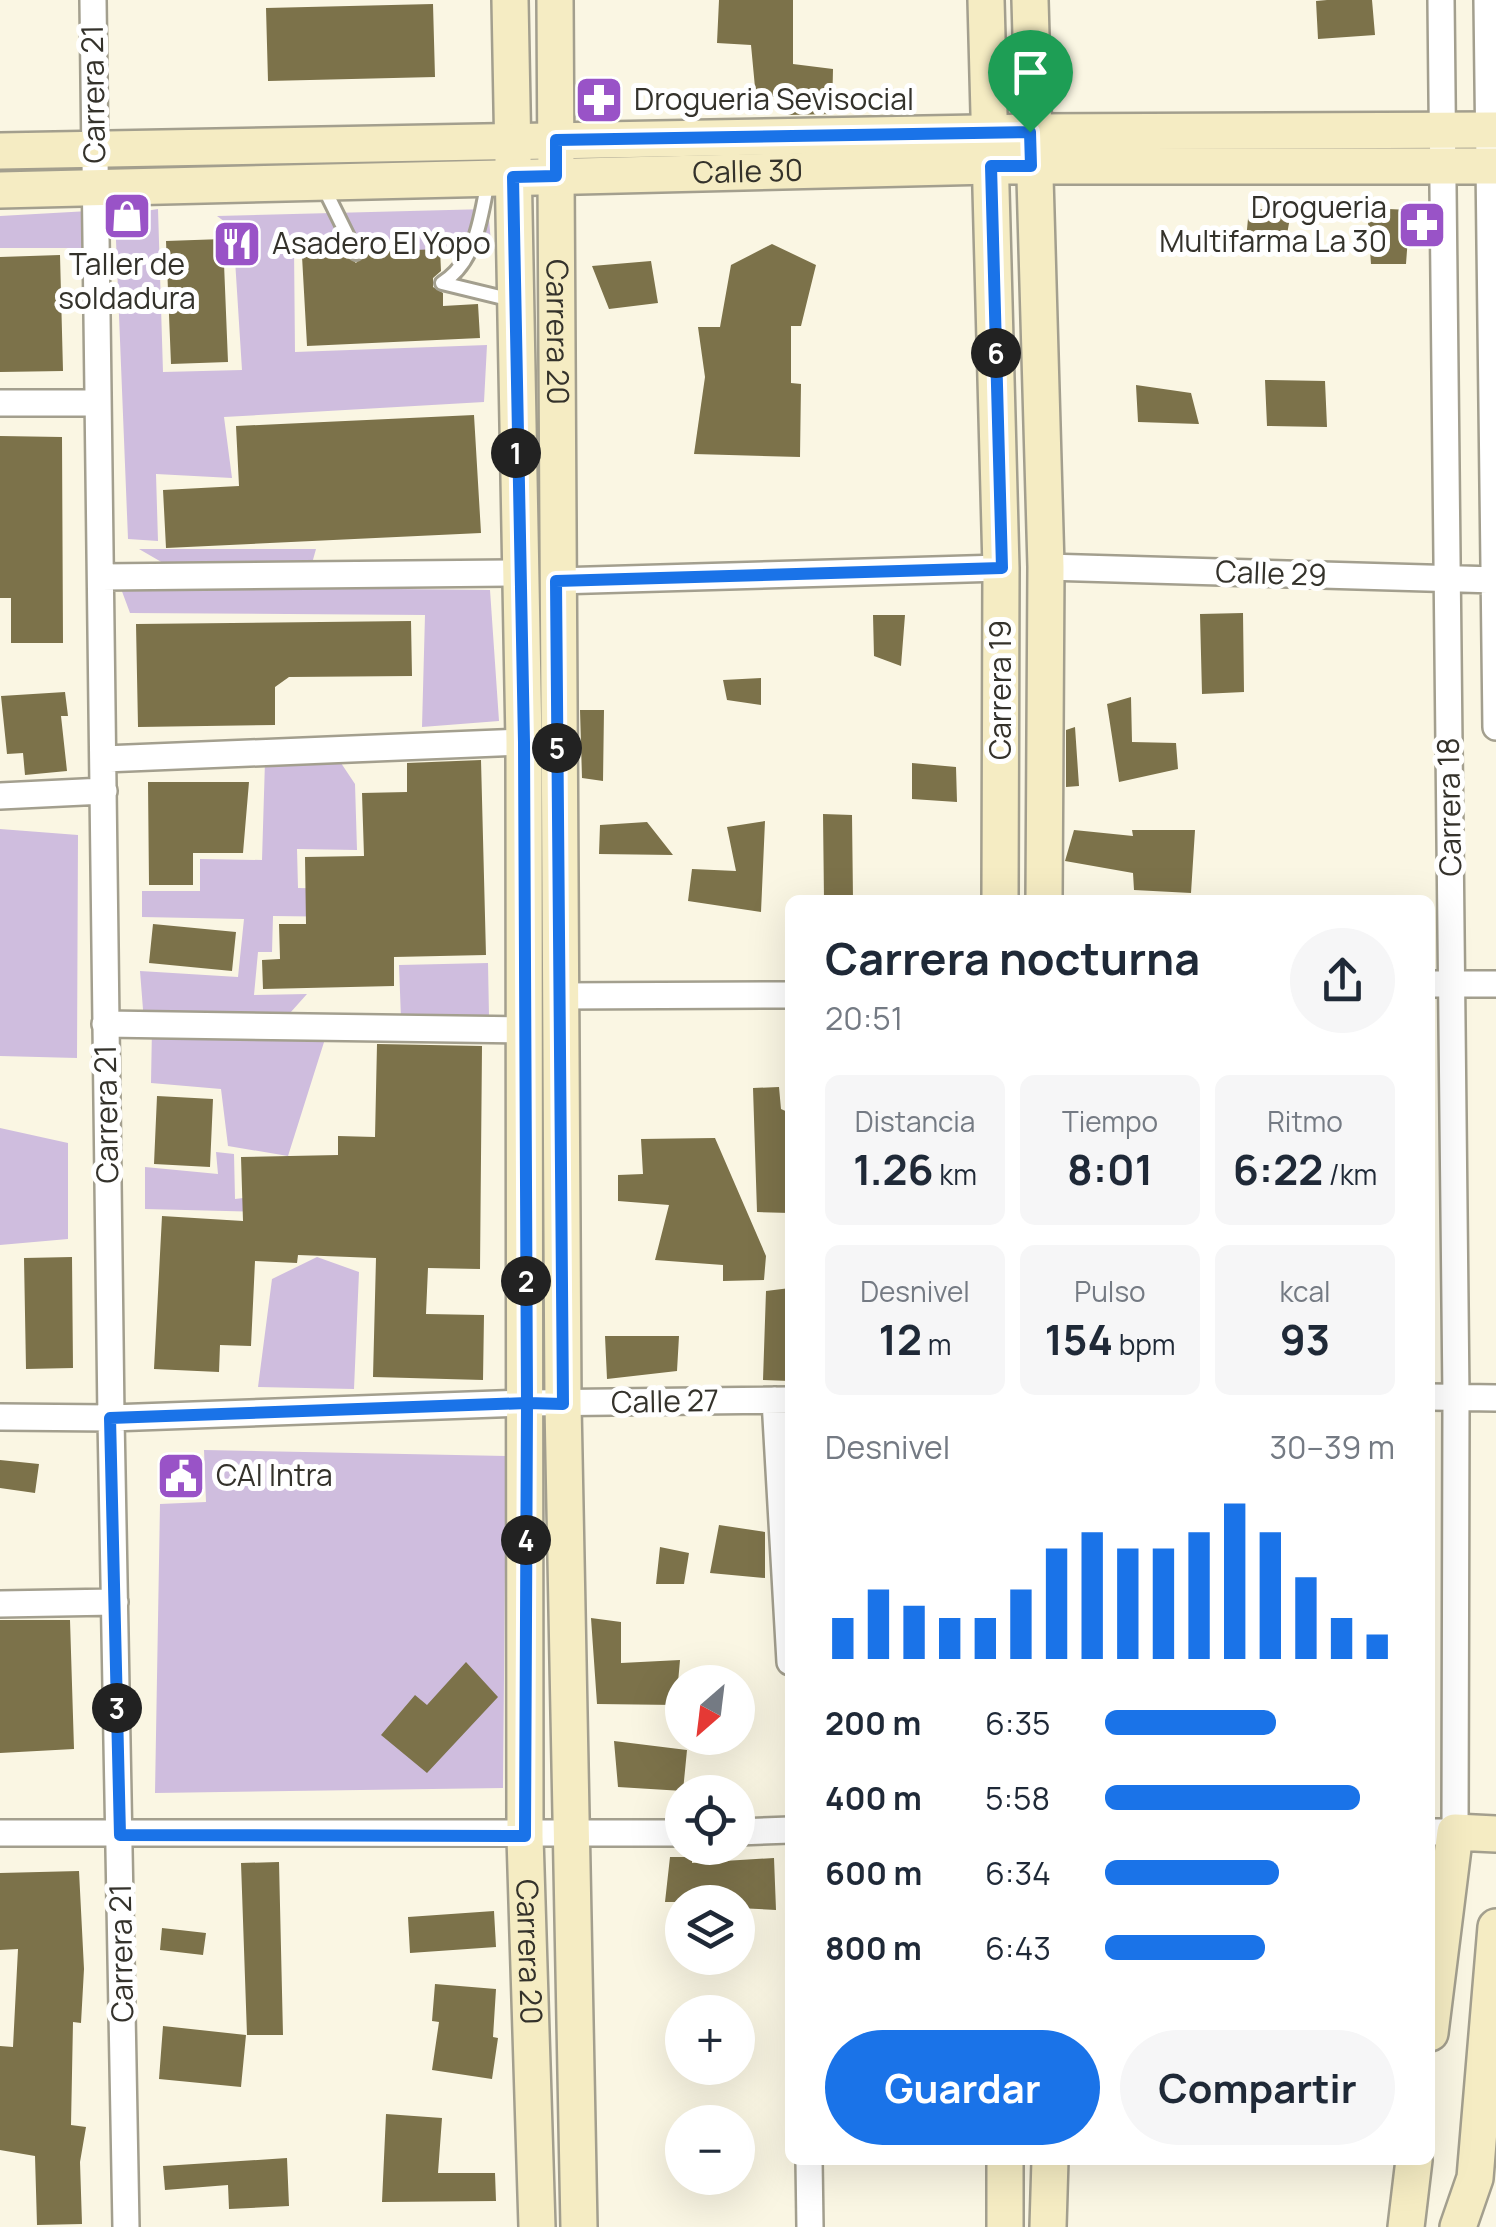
<!DOCTYPE html>
<html lang="es">
<head>
<meta charset="utf-8">
<style>
  body { margin:0; font-family:Manrope,sans-serif; background:#f6f6f7; color:#1f2937; height:100vh; display:flex; flex-direction:column; font-size:38px; white-space:nowrap }
  * { box-sizing:border-box; margin:0 }
  p { font-size:32px; color:#747a83 }
  .icon { flex:none; width:55px; height:55px; fill:none; stroke:currentColor; stroke-width:2; stroke-linecap:round; stroke-linejoin:round }
  .map { position:relative; flex:1; overflow:hidden }
  .details { position:absolute; left:785px; top:895px; width:650px; height:1270px; display:flex; flex-direction:column; background:#fff; border-radius:15px; box-shadow:0 10px 40px #0002 }
  .details>* { flex:none }
  .needle { width:65px; rotate:208deg }
  .controls { position:absolute; left:665px; top:1665px; display:grid; gap:20px }
  .controls a { display:grid; place-items:center; width:90px; height:90px; border-radius:50%; background:#fff; box-shadow:0 10px 40px #0002; font-size:50px }
  .pin { position:absolute; display:grid; place-items:center; width:85px; height:85px; color:#fff; margin:-102px -42px; border-radius:50% 50% 50% 0; rotate:-45deg; box-shadow:0 0 10px #0007 }
  .pin .icon { rotate:45deg }
  .km { position:absolute; width:50px; height:50px; margin:-25px; border-radius:50%; background:#222; color:#fff; font-size:28px; line-height:50px; text-align:center }
  .round { display:grid; place-items:center; flex:none; width:105px; height:105px; border-radius:52px; background:#f6f6f7 }
  .summary { display:flex; align-items:center; justify-content:space-between; height:170px; padding:0 40px }
  h1 { font-size:45px; font-weight:700; line-height:75px }
  .stats { display:grid; grid-template-columns:repeat(3,1fr); gap:15px; height:170px; padding:10px 40px }
  .stats div { display:grid; align-content:center; border-radius:15px; background:#f6f6f7; text-align:center }
  .stats b { font-size:42px; font-weight:700 }
  .stats small { font-size:28px; font-weight:400 }
  .stats p { font-size:28px }
  .chart { height:280px; padding:20px 40px }
  .chart p { display:flex; justify-content:space-between }
  .chart svg { width:100%; height:180px; margin-top:10px; stroke:#1a73e8; stroke-width:6 }
  .primary-button { display:flex; gap:20px; margin-top:auto; padding:20px 40px }
  .primary-button a { flex:1; height:115px; border-radius:60px; background:#1a73e8; color:#fff; font-size:40px; font-weight:700; line-height:115px; text-align:center }
  .primary-button a+a { background:#f6f6f7; color:#1f2937 }
  ul { padding:0 40px; list-style:none; font-size:32px }
  li { display:grid; grid-template-columns:160px 120px 1fr; align-items:center; height:75px }
  li i { height:25px; border-radius:12px; background:#1a73e8 }
  .map>svg:first-child { display:block }
</style>
</head>
<body>
<div class="map">
<svg width="1496" height="2227" viewBox="0 0 1496 2227">
  <rect width="100%" height="100%" fill="#faf6e3"/>
  <!-- green -->
  <path fill="#cfbdde" d="M 158,209 L 163,372 L 242,370 L 233,228 L 217,216 L 488,209 L 492,253 L 294,247 L 295,352 L 487,345 L 484,402 L 224,417 L 232,478 L 156,474 L 158,541 L 128,539 L 115,216 Z
    M 89,211 L 90,272 L 73,276 L 72,248 L 0,248 L 0,216 Z
    M 139,549 L 316,549 L 311,567 L 170,567 Z
    M 120,586 L 490,590 L 499,721 L 422,727 L 425,615 L 130,613 Z
    M 339,760 L 355,784 L 357,850 L 297,849 L 298,888 L 352,889 L 355,917 L 273,916 L 272,952 L 258,952 L 254,995 L 307,994 L 282,1022 L 144,1022 L 140,971 L 238,977 L 244,919 L 142,917 L 142,891 L 200,891 L 200,859 L 262,860 L 265,761 Z
    M 0,829 L 78,835 L 77,1058 L 0,1056 Z
    M 488,963 L 489,1016 L 401,1019 L 399,965 Z
    M 152,1027 L 325,1039 L 288,1156 L 228,1146 L 221,1089 L 151,1083 Z
    M 0,1128 L 68,1143 L 68,1239 L 0,1245 Z
    M 216,1152 L 234,1154 L 235,1199 L 314,1190 L 304,1213 L 145,1209 L 145,1167 L 218,1174 Z
    M 317,1257 L 359,1272 L 354,1389 L 258,1387 L 272,1279 Z
    M 204,1450 L 506,1456 L 503,1788 L 155,1793 L 160,1504 L 206,1502 Z"/>
  <!-- building -->
  <path fill="#7c724a" d="M 719,0 L 793,0 L 793,64 L 833,69 L 832,114 L 788,115 L 787,96 L 756,98 L 751,45 L 717,43 Z
    M 1327,0 L 1372,0 L 1375,35 L 1318,39 L 1316,1 Z
    M 433,4 L 435,77 L 268,81 L 266,8 Z
    M 1249,208 L 1291,212 L 1286,240 L 1246,240 Z
    M 1367,208 L 1410,210 L 1406,264 L 1371,264 Z
    M 223,239 L 228,362 L 171,364 L 166,241 Z
    M 772,244 L 816,265 L 801,326 L 791,326 L 791,383 L 801,384 L 800,457 L 694,454 L 705,377 L 698,327 L 720,327 L 731,265 Z
    M 440,249 L 441,271 L 433,278 L 433,287 L 443,293 L 443,306 L 478,304 L 480,338 L 307,346 L 302,256 L 345,253 L 356,263 L 366,252 Z
    M 60,255 L 63,371 L 0,372 L 0,257 Z
    M 651,261 L 658,303 L 609,309 L 592,266 Z
    M 1265,380 L 1325,381 L 1327,427 L 1267,426 Z
    M 1136,385 L 1191,393 L 1199,424 L 1138,422 Z
    M 474,415 L 481,533 L 166,548 L 163,490 L 239,486 L 236,426 Z
    M 0,436 L 62,437 L 63,643 L 11,643 L 11,598 L 0,598 Z
    M 1243,613 L 1244,692 L 1202,694 L 1200,614 Z
    M 873,615 L 905,615 L 901,666 L 874,656 Z
    M 411,621 L 412,676 L 289,677 L 275,687 L 275,725 L 138,727 L 136,624 Z
    M 761,678 L 761,705 L 727,700 L 723,680 Z
    M 65,692 L 68,716 L 61,716 L 67,771 L 25,775 L 23,753 L 7,754 L 1,696 Z
    M 1131,697 L 1132,742 L 1176,743 L 1178,769 L 1119,782 L 1107,704 Z
    M 580,710 L 604,710 L 603,781 L 582,778 Z
    M 1075,727 L 1079,786 L 1066,787 L 1066,730 Z
    M 481,760 L 486,955 L 394,957 L 394,986 L 263,989 L 262,960 L 280,959 L 279,924 L 306,924 L 305,857 L 364,856 L 362,793 L 407,792 L 407,763 Z
    M 912,763 L 956,767 L 957,802 L 912,799 Z
    M 148,782 L 249,782 L 243,853 L 193,853 L 193,885 L 149,885 Z
    M 823,814 L 852,815 L 853,900 L 824,900 Z
    M 765,821 L 761,912 L 688,901 L 692,869 L 736,871 L 727,827 Z
    M 647,822 L 673,855 L 599,854 L 600,825 Z
    M 1074,830 L 1133,836 L 1132,830 L 1195,830 L 1191,893 L 1134,890 L 1133,873 L 1065,861 Z
    M 153,924 L 236,932 L 232,971 L 149,963 Z
    M 377,1044 L 482,1046 L 480,1269 L 428,1268 L 426,1314 L 484,1315 L 483,1380 L 373,1377 L 376,1258 L 298,1255 L 297,1263 L 255,1261 L 251,1346 L 220,1345 L 219,1372 L 154,1369 L 162,1216 L 243,1221 L 241,1157 L 338,1155 L 338,1136 L 375,1137 Z
    M 779,1087 L 781,1109 L 790,1113 L 790,1213 L 757,1212 L 753,1088 Z
    M 157,1096 L 213,1099 L 210,1167 L 154,1164 Z
    M 715,1138 L 766,1256 L 764,1280 L 723,1281 L 723,1265 L 655,1260 L 669,1205 L 618,1201 L 618,1175 L 643,1174 L 641,1139 Z
    M 72,1257 L 73,1368 L 26,1369 L 24,1258 Z
    M 790,1288 L 790,1381 L 763,1380 L 766,1291 Z
    M 605,1336 L 679,1336 L 677,1371 L 607,1379 Z
    M 0,1460 L 39,1464 L 35,1493 L 0,1488 Z
    M 719,1525 L 765,1532 L 765,1578 L 710,1573 Z
    M 660,1547 L 689,1553 L 684,1584 L 656,1584 Z
    M 591,1618 L 621,1622 L 621,1663 L 680,1660 L 676,1705 L 597,1704 Z
    M 0,1620 L 70,1620 L 74,1749 L 0,1753 Z
    M 466,1662 L 498,1697 L 427,1773 L 381,1735 L 415,1695 L 427,1705 Z
    M 614,1741 L 687,1750 L 683,1791 L 618,1787 Z
    M 670,1857 L 692,1857 L 692,1863 L 774,1858 L 776,1910 L 738,1908 L 738,1902 L 665,1902 Z
    M 279,1862 L 283,2035 L 247,2035 L 241,1863 Z
    M 79,1871 L 84,1969 L 81,2023 L 73,2022 L 71,2125 L 86,2127 L 80,2162 L 82,2224 L 37,2225 L 35,2156 L 0,2150 L 0,2046 L 13,2047 L 18,1949 L 0,1950 L 0,1873 Z
    M 494,1911 L 496,1947 L 410,1953 L 408,1917 Z
    M 162,1928 L 206,1933 L 203,1955 L 160,1950 Z
    M 435,1984 L 496,1989 L 493,2037 L 498,2038 L 492,2079 L 432,2070 L 439,2022 L 432,2021 Z
    M 163,2026 L 246,2035 L 241,2087 L 159,2079 Z
    M 386,2114 L 442,2118 L 438,2173 L 495,2173 L 496,2201 L 382,2202 Z
    M 287,2158 L 289,2206 L 229,2209 L 228,2185 L 165,2190 L 163,2166 Z"/>
  <g fill="none" stroke-linecap="round" stroke-linejoin="round">
    <!-- lane casing -->
    <g stroke="#a39f8e" stroke-width="18">
      <path id="lane" d="M 322,184 L 356,253
        M 442,283 C 476,262 481,217 488,180
        M 442,283 L 512,300"/>
    </g>
    <!-- street casing -->
    <g stroke="#a39f8e" stroke-width="30">
      <path id="street" d="M 93,0 L 111,1418 L 126,2227
        M 1487,0 L 1496,727
        M 0,403 L 98,403
        M 1046,567 L 1496,580
        M 101,577 L 518,573
        M 556,581 L 1001,568
        M 104,759 L 524,742
        M 0,796 L 104,791
        M 1430,984 L 1496,984
        M 560,996 L 790,995
        M 105,1024 L 525,1030
        M 1430,1397 L 1496,1398
        M 775,1400 L 790,1662
        M 0,1417 L 111,1418 L 527,1403 L 790,1400
        M 0,1604 L 115,1602
        M 738,1832 L 790,1830
        M 1430,1832 L 1455,1832 L 1456,1397 L 1441,0
        M 0,1833 L 682,1833
        M 809,2160 L 810,2227"/>
    </g>
    <!-- secondary casing -->
    <g stroke="#a39f8e" stroke-width="40">
      <g id="secondary">
        <path id="s1" d="M 510,0 L 524,742 L 525,1837 L 537,2227"/>
        <path id="s2" d="M 555,0 L 563,1404 L 579,2227"/>
        <path d="M 986,0 L 1001,568 L 1000,900"/>
        <path d="M 1030,0 L 1046,567 L 1044,900"/>
        <path d="M 0,151 L 1030,132 L 1496,130"/>
        <path id="s3" d="M 0,190 L 991,166 L 1496,166"/>
        <path d="M 1430,2033 L 1455,1832 L 1496,1834"/>
        <path d="M 1005,2227 L 1005,2160"/>
        <path d="M 1048,2227 L 1050,2160"/>
        <path d="M 1406,2227 L 1414,2160"/>
        <path d="M 1458,2227 L 1475,2178 L 1496,1927"/>
      </g>
    </g>
    <!-- lane -->
    <use href="#lane" stroke="#fff" stroke-width="12"/>
    <!-- street -->
    <use href="#street" stroke="#fff" stroke-width="25"/>
    <!-- secondary -->
    <use href="#secondary" stroke="#f5ecc3" stroke-width="35"/>
  </g>
  <g fill="none" stroke-linecap="round" stroke-linejoin="round">
    <!-- route casing -->
    <g stroke="#fff" stroke-width="20">
      <path id="route" d="M 1030,132 L 556,140 L 556,176 L 513,177 L 524,742 L 527,1403 L 110,1418 L 120,1835 L 525,1836 L 527,1403 L 563,1404 L 556,581 L 1002,568 L 991,166 L 1031,166 L 1030,132"/>
    </g>
    <!-- route -->
    <use href="#route" stroke="#1a73e8" stroke-width="12"/>
  </g>
  <!-- icons -->
  <defs>
    <g id="pharmacy-square" transform="scale(2.5)"><rect x="-9" y="-9" width="18" height="18" rx="4" fill="#9953c7" stroke="#fff"/><path d="M-2-6h4v4h4v4h-4v4h-4v-4h-4v-4h4Z" fill="#fff"/></g>
    <g id="shop-square" transform="scale(2.5)"><rect x="-9" y="-9" width="18" height="18" rx="4" fill="#9953c7" stroke="#fff"/><path d="M-5-2.5h2.3a2.7 3.5 0 0 1 5.4 0H5L5.5 6h-11ZM-1.5-2.5h3a1.5 2.3 0 0 0-3 0Z" fill="#fff"/></g>
    <g id="restaurant-square" transform="scale(2.5)"><rect x="-9" y="-9" width="18" height="18" rx="4" fill="#9953c7" stroke="#fff"/><path d="M-5-6h1v4h1v-4h1v4h1v-4h1v5L-1.5 .5V6h-2V.5L-5-1ZM5-6V6H3V1.5H1.5Q1.5-4 5-6Z" fill="#fff"/></g>
    <g id="civic-square" transform="scale(2.5)"><rect x="-9" y="-9" width="18" height="18" rx="4" fill="#9953c7" stroke="#fff"/><path d="M-.6-6.5H3V-4.5H.6V-3L4-1V1h2V6H-6V1h2V-1L-.6-3ZM-1.2 2.5V6h2.4V2.5Z" fill="#fff"/></g>
  </defs>
  <g fill-rule="evenodd">
    <use href="#pharmacy-square" x="599" y="100"/>
    <use href="#shop-square" x="127" y="216"/>
    <use href="#pharmacy-square" x="1422" y="225"/>
    <use href="#restaurant-square" x="237" y="244"/>
    <use href="#civic-square" x="181" y="1476"/>
  </g>
  <g text-anchor="middle" stroke-width="10" stroke-linejoin="round" paint-order="stroke">
    <!-- street labels -->
    <g font-size="30" fill="#34322b" stroke="#fff">
      <text transform="translate(94 94) rotate(-91)" y="10">Carrera 21</text>
      <text dy="10" stroke="none"><textPath href="#s3" startOffset="748">Calle 30</textPath></text>
      <text dy="10" stroke="none"><textPath href="#s2" startOffset="332">Carrera 20</textPath></text>
      <text transform="translate(1271 574) rotate(2)" y="10">Calle 29</text>
      <text transform="translate(1001 690) rotate(-90)" y="10">Carrera 19</text>
      <text transform="translate(1450 807) rotate(-91)" y="10">Carrera 18</text>
      <text transform="translate(107 1114) rotate(-91)" y="10">Carrera 21</text>
      <text transform="translate(665 1402) rotate(-1)" y="10">Calle 27</text>
      <text transform="translate(122 1953) rotate(-91)" y="10">Carrera 21</text>
      <text dy="10" stroke="none"><textPath href="#s1" startOffset="1952">Carrera 20</textPath></text>
    </g>
    <!-- poi labels -->
    <g font-size="30" fill="#34322b" stroke="#fff" text-anchor="start">
      <text x="634" y="110">Drogueria Sevisocial</text>
      <text x="1387" y="218" text-anchor="end">Drogueria<tspan x="1387" dy="34">Multifarma La 30</tspan></text>
      <text x="272" y="254">Asadero El Yopo</text>
      <text x="127" y="275" text-anchor="middle">Taller de<tspan x="127" dy="34">soldadura</tspan></text>
      <text x="216" y="1486">CAI Intra</text>
    </g>
  </g>
</svg>
<div class="controls">
<a><svg class="needle" viewBox="-14 -14 28 28"><path d="M0-13l5 13h-10z" fill="#e53935"/><path d="M0 13l5-13h-10z" fill="#747a83"/></svg></a>
<a><svg class="icon" aria-label="locate" viewBox="0 0 24 24"><circle cx="12" cy="12" r="6"/><path d="M12 2v4M12 18v4M2 12h4M18 12h4"/></svg></a>
<a><svg class="icon" aria-label="layers" viewBox="0 0 24 24"><path d="M12 4l9 5-9 5-9-5zM3 14l9 5 9-5"/></svg></a>
<a>+</a>
<a>−</a>
</div>
<div class="pin" style="left:1030px;top:132px;background:#1e9e55"><svg class="icon" aria-label="arrive" viewBox="0 0 24 24"><path d="M6 21V4h12l-3 4 3 4H6"/></svg></div>
<b class="km" style="left:516px;top:453px">1</b>
<b class="km" style="left:526px;top:1281px">2</b>
<b class="km" style="left:117px;top:1708px">3</b>
<b class="km" style="left:526px;top:1540px">4</b>
<b class="km" style="left:557px;top:748px">5</b>
<b class="km" style="left:996px;top:353px">6</b>
<section class="details">
<div class="summary"><div><h1>Carrera nocturna</h1><p>20:51</p></div><a class="round"><svg class="icon" aria-label="share" viewBox="0 0 24 24"><path d="M12 15V3M7 8l5-5 5 5M5 13v7h14v-7"/></svg></a></div>
<div class="stats">
<div><p>Distancia</p><b>1.26<small> km</small></b></div>
<div><p>Tiempo</p><b>8:01</b></div>
<div><p>Ritmo</p><b>6:22<small> /km</small></b></div>
</div>
<div class="stats">
<div><p>Desnivel</p><b>12<small> m</small></b></div>
<div><p>Pulso</p><b>154<small> bpm</small></b></div>
<div><p>kcal</p><b>93</b></div>
</div>
<div class="chart"><p><span>Desnivel</span>30–39 m</p>
<svg viewBox="0 0 160 44" preserveAspectRatio="none"><path d="M5 44V34M15 44V27M25 44V31M35 44V34M45 44V34M55 44V27M65 44V17M75 44V13M85 44V17M95 44V17M105 44V13M115 44V6M125 44V13M135 44V24M145 44V34M155 44V38"/></svg>
</div>
<ul>
<li><b>200 m</b>6:35<i style="width:59%"></i></li>
<li><b>400 m</b>5:58<i style="width:88%"></i></li>
<li><b>600 m</b>6:34<i style="width:60%"></i></li>
<li><b>800 m</b>6:43<i style="width:55%"></i></li>
</ul>
<div class="primary-button"><a>Guardar</a><a>Compartir</a></div>
</section>
</div>
</body>
</html>
